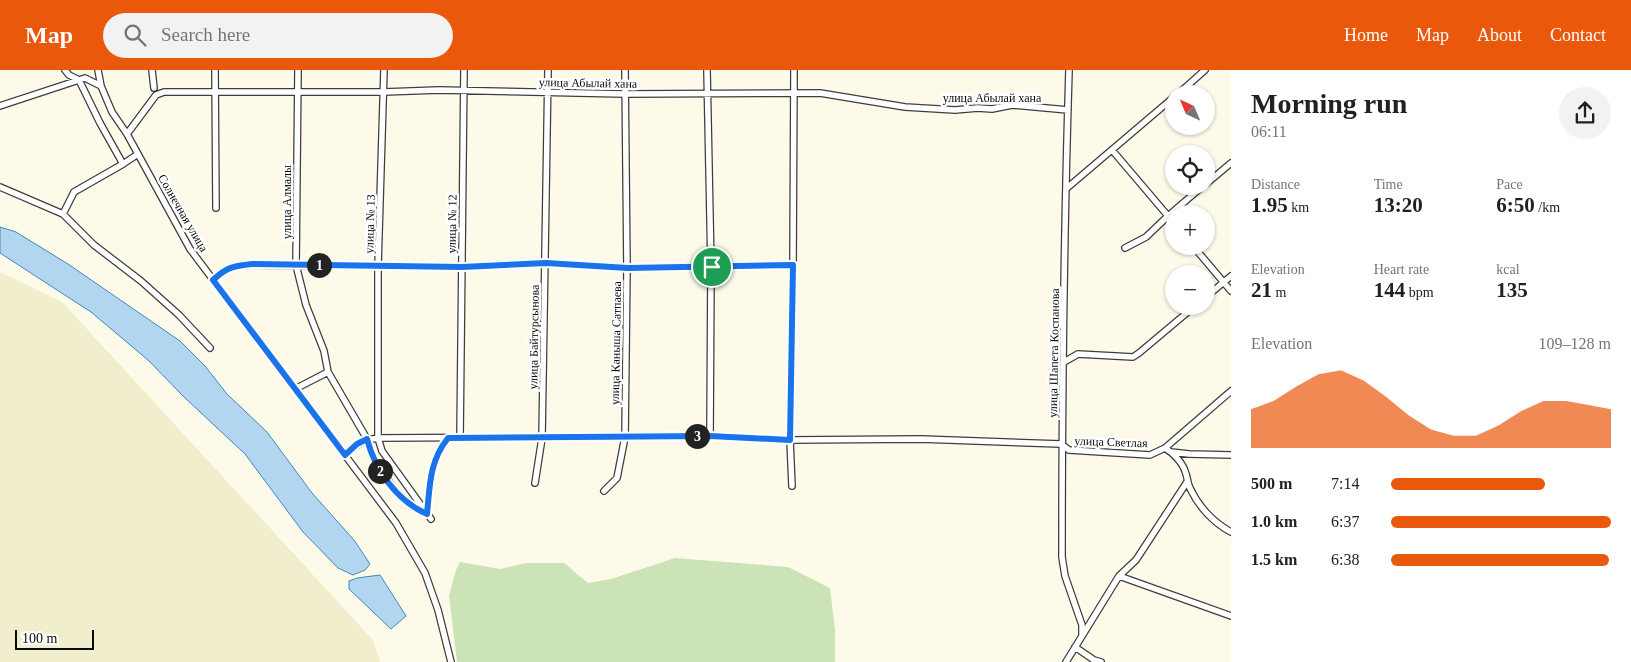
<!DOCTYPE html>
<html lang="en">
<head>
<meta charset="utf-8">
<style>
  body { margin:0; font-family:Georgia,serif; background:#f2f2f2; color:#202124; height:100vh; display:flex; flex-direction:column; font-size:19px; white-space:nowrap }
  * { box-sizing:border-box; margin:0 }
  p { font-size:16px; color:#757577 }
  .icon { flex:none; width:28px; height:28px; fill:none; stroke:currentColor; stroke-width:2; stroke-linecap:round; stroke-linejoin:round }
  .map { position:relative; flex:1; overflow:hidden }
  .panel { display:flex; flex-direction:column; background:#fff; width:400px }
  .panel>* { flex:none }
  .needle { width:32px; rotate:316deg }
  .fabs { position:absolute; left:1165px; top:15px; display:grid; gap:10px }
  .fabs a { display:grid; place-items:center; width:50px; height:50px; border-radius:50%; background:#fff; box-shadow:0 1px 4px #0004; font-size:25px }
  .scale { position:absolute; left:15px; bottom:12px; width:79px; box-sizing:border-box; padding-left:5px; border:2px solid #0a0a0a; border-top:0; font-size:14px; line-height:18px; white-space:nowrap; color:#0a0a0a; -webkit-text-stroke:4px #fff; paint-order:stroke }
  .pin { position:absolute; display:grid; place-items:center; width:42px; height:42px; color:#fff; margin:-21px; border:2px solid #fff; border-radius:50%; box-shadow:0 1px 5px #0007 }
  .km { position:absolute; width:25px; height:25px; margin:-12px; border-radius:50%; background:#222; color:#fff; font-size:14px; line-height:25px; text-align:center }
  .round { display:grid; place-items:center; flex:none; width:52px; height:52px; border-radius:26px; background:#f2f2f2 }
  .overview { display:flex; align-items:center; justify-content:space-between; height:85px; padding:0 20px }
  h1 { font-size:28px; font-weight:700; line-height:38px }
  .metrics { display:grid; grid-template-columns:repeat(3,1fr); gap:8px; height:85px; padding:5px 20px }
  .metrics div { display:grid; align-content:center }
  .metrics b { font-size:21px; font-weight:700 }
  .metrics small { font-size:14px; font-weight:400 }
  .metrics p { font-size:14px }
  .chart { height:140px; padding:10px 20px }
  .chart p { display:flex; justify-content:space-between }
  .chart svg { width:100%; height:90px; margin-top:5px; fill:#ea580c; opacity:.7 }
  ul { padding:0 20px; list-style:none; font-size:16px }
  li { display:grid; grid-template-columns:80px 60px 1fr; align-items:center; height:38px }
  li i { height:12px; border-radius:6px; background:#ea580c }
  header { display:flex; align-items:center; gap:30px; box-sizing:border-box; height:70px; padding:0 25px; background:#ea580c; color:#fff }
  header strong { font-size:24px }
  nav { display:flex; gap:28px; margin-inline-start:auto; font-size:18px }
  .search { width:350px; height:45px; background:#f2f2f2; display:flex; align-items:center; gap:12px; box-sizing:border-box; padding:0 18px; border-radius:28px; color:#757577; font-size:19px }
  main { display:flex; flex:1; min-height:0 }
  .map>svg:first-child { display:block }
</style>
</head>
<body>
<header>
<strong>Map</strong>
<div class="search"><svg class="icon" aria-label="search" viewBox="0 0 24 24"><circle cx="10" cy="10" r="6"/><path d="M15 15l6 6"/></svg>Search here</div>
<nav><a>Home</a><a>Map</a><a>About</a><a>Contact</a></nav>
</header>
<main>
<div class="map">
<svg width="1231" height="592" viewBox="0 0 1231 592">
  <rect width="100%" height="100%" fill="#fdfae9"/>
  <!-- farmland -->
  <path fill="#f0eecc" d="M 0,202 L 62,232 L 373,570 L 380,592 L 0,592 Z"/>
  <!-- green -->
  <path fill="#cce3b7" d="M 675,488 L 788,497 L 830,518 L 835,560 L 835,592 L 457,592 L 449,526 L 456,500 L 460,492 L 500,499 L 526,493 L 564,493 L 588,513 L 611,509 Z"/>
  <!-- water -->
  <path fill="#b2d6ef" stroke="#4188bf" d="M 0,157 L 16,162 L 68,194 L 180,271 L 205,296 L 227,324 L 267,362 L 312,423 L 354,470 L 370,494 L 365,500 L 353,505 L 338,498 L 303,462 L 245,384 L 184,327 L 148,290 L 91,242 L 0,183 Z
    M 380,505 L 406,546 L 391,559 L 349,519 L 349,511 L 357,508 Z"/>
  <g fill="none" stroke-linecap="round" stroke-linejoin="round">
    <!-- minor casing -->
    <g stroke="#3d3d3d" stroke-width="8">
      <path id="minor" d="M 98,0 L 101,16 L 112,42 L 127,64 L 190,179 L 396,453 L 425,503 L 438,540 L 451,592
        M 152,0 L 154,18
        M 215,0 L 216,138
        M 298,0 L 296,195 L 306,235 L 324,281 L 328,302 L 367,369 L 374,390 L 397,423 L 411,436 L 427,443 C 430,415 429,391 448,369
        M 384,0 L 378,196 L 378,368 L 382,381 L 431,449
        M 707,0 L 711,197 L 710,366
        M 1069,0 C 1064,162 1062,325 1062,487 L 1065,506 L 1082,555 L 1082,564
        M 1178,24 L 1205,0
        M 0,36 L 85,8 L 101,16
        M 127,64 L 156,25 L 164,22 L 384,22 L 439,20 L 625,24 L 820,23 L 905,37 L 955,40 L 978,38 L 992,39 L 1012,35 L 1068,40
        M 1112,80 L 1174,153
        M 123,94 L 138,84
        M 1206,114 L 1231,93
        M 0,117 L 63,144 L 74,122 L 123,94 L 100,53 L 79,10 L 69,5 L 65,0
        M 1067,118 L 1174,27
        M 63,144 L 94,175 L 141,211 L 179,245 L 210,278
        M 1193,176 L 1231,221
        M 1125,178 L 1146,167 L 1168,146 L 1203,116
        M 213,210 C 227,197 233,196 251,195 L 461,197 L 546,193 L 627,198 L 793,195
        M 1206,227 L 1231,206
        M 1064,292 L 1078,284 L 1133,287 L 1139,283 L 1195,236
        M 295,319 L 328,302
        M 460,368 L 464,0
        M 1165,378 C 1173,383 1182,392 1185,401 C 1188,408 1187,414 1191,420 C 1199,437 1214,453 1231,462
        M 1171,382 L 1189,384 L 1231,385
        M 345,385 C 355,376 363,370 378,368 L 710,366 L 790,370 L 921,369 L 1061,374 L 1069,380 L 1150,385 L 1165,378 L 1231,321
        M 535,413 L 542,368 L 548,0
        M 792,416 L 790,370 L 793,195 L 794,0
        M 604,421 L 617,408 L 625,367 L 627,198 L 625,0
        M 1119,506 L 1231,546
        M 1075,577 L 1094,590 L 1101,592
        M 1066,592 L 1119,506 L 1136,490 L 1187,412"/>
    </g>
    <!-- minor -->
    <use href="#minor" stroke="#fff" stroke-width="5.5"/>
  </g>
  <g fill="none" stroke-linecap="round" stroke-linejoin="round">
    <!-- route casing -->
    <g stroke="#fff" stroke-width="10">
      <path id="route" d="M 546,193 L 628,198 L 793,195 L 790,370 L 710,366 L 448,368 C 429,392 430,415 427,444 C 397,431 375,400 367,369 L 357,374 L 345,385 L 213,210 C 227,197 233,196 252,194 L 462,197 Z"/>
    </g>
    <!-- route -->
    <use href="#route" stroke="#1a73e8" stroke-width="6"/>
  </g>
  <g text-anchor="middle" stroke-width="5" stroke-linejoin="round" paint-order="stroke">
    <!-- street labels -->
    <g font-size="12" fill="#0a0a0a" stroke="#fff">
      <text transform="translate(588 13) rotate(1)" y="4">улица Абылай хана</text>
      <text x="992" y="32">улица Абылай хана</text>
      <text transform="translate(287 132) rotate(-90)" y="4">улица Алмалы</text>
      <text transform="translate(183 143) rotate(60)" y="4">Солнечная улица</text>
      <text transform="translate(370 154) rotate(-88)" y="4">улица № 13</text>
      <text transform="translate(452 154) rotate(-89)" y="4">улица № 12</text>
      <text transform="translate(534 267) rotate(-89)" y="4">улица Байтурсынова</text>
      <text transform="translate(616 273) rotate(-89)" y="4">улица Каныша Сатпаева</text>
      <text transform="translate(1054 283) rotate(-89)" y="4">улица Шапета Коспанова</text>
      <text transform="translate(1111 372) rotate(2)" y="4">улица Светлая</text>
    </g>
  </g>
</svg>
<div class="fabs">
<a><svg class="needle" viewBox="-14 -14 28 28"><path d="M0-13l5 13h-10z" fill="#e53935"/><path d="M0 13l5-13h-10z" fill="#757577"/></svg></a>
<a><svg class="icon" aria-label="locate" viewBox="0 0 24 24"><circle cx="12" cy="12" r="6"/><path d="M12 2v4M12 18v4M2 12h4M18 12h4"/></svg></a>
<a>+</a>
<a>−</a>
</div>
<div class="scale">100 m</div>
<div class="pin" style="left:712px;top:197px;background:#1e9e55"><svg class="icon" aria-label="arrive" viewBox="0 0 24 24"><path d="M6 21V4h12l-3 4 3 4H6"/></svg></div>
<b class="km" style="left:319px;top:195px">1</b>
<b class="km" style="left:380px;top:401px">2</b>
<b class="km" style="left:697px;top:366px">3</b>
</div>
<section class="panel">
<div class="overview"><div><h1>Morning run</h1><p>06:11</p></div><a class="round"><svg class="icon" aria-label="share" viewBox="0 0 24 24"><path d="M12 15V3M7 8l5-5 5 5M5 13v7h14v-7"/></svg></a></div>
<div class="metrics">
<div><p>Distance</p><b>1.95<small> km</small></b></div>
<div><p>Time</p><b>13:20</b></div>
<div><p>Pace</p><b>6:50<small> /km</small></b></div>
</div>
<div class="metrics">
<div><p>Elevation</p><b>21<small> m</small></b></div>
<div><p>Heart rate</p><b>144<small> bpm</small></b></div>
<div><p>kcal</p><b>135</b></div>
</div>
<div class="chart"><p><span>Elevation</span>109–128 m</p>
<svg viewBox="0 0 160 44" preserveAspectRatio="none"><path d="M0 44V25L10 21L20 14L30 8L40 6L50 11L60 19L70 28L80 35L90 38L100 38L110 33L120 26L130 21L140 21L150 23L160 25V44z"/></svg>
</div>
<ul>
<li><b>500 m</b>7:14<i style="width:70%"></i></li>
<li><b>1.0 km</b>6:37<i style="width:100%"></i></li>
<li><b>1.5 km</b>6:38<i style="width:99%"></i></li>
</ul>
</section>
</main>
</body>
</html>
